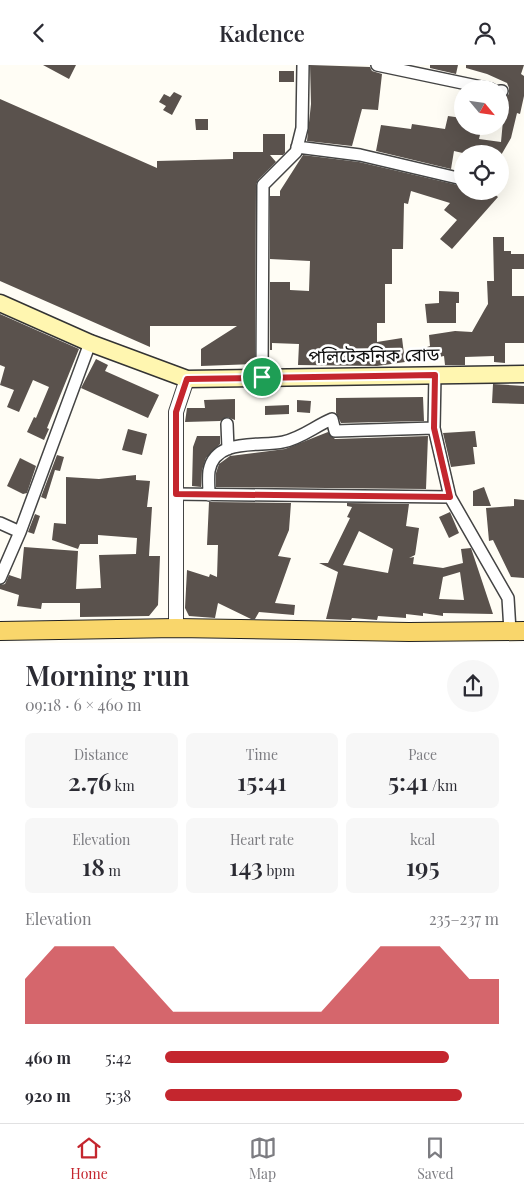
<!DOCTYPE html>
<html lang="en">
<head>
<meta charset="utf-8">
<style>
  body { margin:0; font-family:"Playfair Display","Noto Sans Bengali",serif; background:#f7f7f7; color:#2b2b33; height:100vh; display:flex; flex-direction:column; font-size:19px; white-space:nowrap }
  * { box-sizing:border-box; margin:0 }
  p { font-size:16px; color:#7c7c81 }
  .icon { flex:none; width:28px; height:28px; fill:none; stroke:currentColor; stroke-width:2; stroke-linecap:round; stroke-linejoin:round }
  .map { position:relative; height:578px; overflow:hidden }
  .side { display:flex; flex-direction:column; background:#fff; flex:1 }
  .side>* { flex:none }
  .needle { width:32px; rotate:119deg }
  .buttons { position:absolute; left:454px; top:15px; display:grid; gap:10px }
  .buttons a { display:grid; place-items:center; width:55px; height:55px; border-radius:50%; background:#fff; box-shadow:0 5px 20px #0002; font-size:25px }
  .pin { position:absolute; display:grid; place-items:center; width:42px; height:42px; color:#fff; margin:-21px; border:2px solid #fff; border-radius:50%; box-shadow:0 1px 5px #0007 }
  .round { display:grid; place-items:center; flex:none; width:52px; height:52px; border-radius:26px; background:#f7f7f7 }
  .overview { display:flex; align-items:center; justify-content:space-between; height:85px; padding:0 25px }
  h1 { font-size:28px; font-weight:600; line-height:38px }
  .metrics { display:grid; grid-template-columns:repeat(3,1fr); gap:8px; height:85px; padding:5px 25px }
  .metrics div { display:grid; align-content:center; border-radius:8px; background:#f7f7f7; text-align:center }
  .metrics b { font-size:25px; font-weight:600 }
  .metrics small { font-size:14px; font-weight:400 }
  .metrics p { font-size:14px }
  .chart { height:140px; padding:10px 25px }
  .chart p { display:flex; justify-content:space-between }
  .chart svg { width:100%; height:90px; margin-top:5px; fill:#c4262e; opacity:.7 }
  ul { padding:0 25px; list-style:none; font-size:16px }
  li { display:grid; grid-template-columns:80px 60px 1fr; align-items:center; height:38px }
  li i { height:12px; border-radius:6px; background:#c4262e }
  header { display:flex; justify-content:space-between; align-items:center; height:65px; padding:0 25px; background:#fff; font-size:22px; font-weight:600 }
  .menu { display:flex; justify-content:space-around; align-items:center; height:70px; border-top:1px solid #e1e1e2; background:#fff; font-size:14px; color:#7c7c81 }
  .menu a { display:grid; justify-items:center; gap:2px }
  .menu .on { color:#c4262e }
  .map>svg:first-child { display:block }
</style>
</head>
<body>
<header><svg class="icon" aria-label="back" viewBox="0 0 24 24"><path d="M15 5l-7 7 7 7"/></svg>Kadence<svg class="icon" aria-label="person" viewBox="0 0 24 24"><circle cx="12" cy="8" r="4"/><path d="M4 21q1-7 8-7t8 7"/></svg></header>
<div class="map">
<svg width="524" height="578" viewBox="0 0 524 578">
  <rect width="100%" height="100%" fill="#fffdf5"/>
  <!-- building -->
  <path fill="#5a524d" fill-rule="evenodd" d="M 43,0 L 76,0 L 69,14 Z
    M 310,0 L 370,2 L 372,6 L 382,9 L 378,45 L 362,44 L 352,81 L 307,76 L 311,39 Z
    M 430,0 L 458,0 L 456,9 L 430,3 Z
    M 466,0 L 524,0 L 521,9 L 524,11 L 524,31 L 520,49 L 517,48 L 511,73 L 500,92 L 500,89 L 467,89 L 454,86 L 451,104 L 376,86 L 381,60 L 411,64 L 412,59 L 445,64 L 448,51 L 462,53 L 462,61 L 482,61 L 479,74 L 501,77 L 504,45 L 501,44 L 503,33 L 509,29 L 509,23 L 507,18 L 487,9 L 466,3 Z
    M 279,6 L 294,6 L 294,17 L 279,17 Z
    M 174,27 L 182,31 L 172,50 L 163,45 L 166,41 L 159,37 L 164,29 L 170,32 Z
    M 0,34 L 157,103 L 157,96 L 233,94 L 233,87 L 263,87 L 263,69 L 285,69 L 285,88 L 283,90 L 270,90 L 276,97 L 258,115 L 256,120 L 255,299 L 201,301 L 201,284 L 237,261 L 150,261 L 150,282 L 0,216 Z
    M 195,54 L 208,54 L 208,65 L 196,65 Z
    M 303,90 L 359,97 L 462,121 L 462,126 L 474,126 L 479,130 L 482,126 L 491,126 L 498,132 L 452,184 L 440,174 L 457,155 L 444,145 L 450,138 L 411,126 L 408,139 L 404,138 L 403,184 L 392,184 L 392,219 L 385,219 L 385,258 L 377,258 L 377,277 L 402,273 L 405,297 L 377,301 L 298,300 L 299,279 L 272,278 L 272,285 L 270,285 L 270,217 L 290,217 L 290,225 L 309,226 L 310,196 L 270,194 L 270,131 L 280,131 L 280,126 Z
    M 493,172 L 504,172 L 504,186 L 511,186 L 511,189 L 524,189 L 524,204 L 512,204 L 512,231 L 524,231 L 524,278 L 505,278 L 505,298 L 494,297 L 494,291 L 465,292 L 465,300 L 445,300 L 444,291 L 429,294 L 427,282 L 430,281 L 429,270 L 455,266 L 472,267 L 485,244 L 488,239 L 487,216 L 494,216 Z
    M 439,226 L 459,227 L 459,238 L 456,238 L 456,258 L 427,258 L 425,239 L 439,238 Z
    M 0,249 L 79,284 L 47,363 L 49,364 L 44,375 L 27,367 L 34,352 L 36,353 L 49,322 L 33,315 L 19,347 L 7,342 L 14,325 L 0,320 L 5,302 L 0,300 Z
    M 96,294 L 108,300 L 105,306 L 159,330 L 148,353 L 81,323 Z
    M 493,319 L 524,321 L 524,339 L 492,338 Z
    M 423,332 L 424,356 L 341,358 L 336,348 L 336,333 Z
    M 235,334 L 235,355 L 227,352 L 220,356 L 185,357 L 187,343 L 205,343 L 204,335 Z
    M 297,335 L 311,336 L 310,348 L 297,347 Z
    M 289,340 L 289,349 L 265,350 L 265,341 Z
    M 128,364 L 147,369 L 142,390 L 122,385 Z
    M 475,366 L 477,382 L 473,382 L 475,399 L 451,402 L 443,368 Z
    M 328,367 L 335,374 L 428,371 L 426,424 L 216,422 L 216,408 L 219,399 L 230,391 L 285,384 Z
    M 197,371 L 220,371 L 220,379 L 206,393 L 202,405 L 201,422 L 192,421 L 193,382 Z
    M 57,390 L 64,392 L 60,406 L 55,405 L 46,434 L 41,432 Z
    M 20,393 L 36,401 L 27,428 L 23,429 L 7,421 Z
    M 136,410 L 136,415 L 150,416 L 147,442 L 152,442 L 149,491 L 160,491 L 158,540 L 149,551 L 80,552 L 80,538 L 42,538 L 41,544 L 17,541 L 19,530 L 0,524 L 0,520 L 5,519 L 9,510 L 21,514 L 24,482 L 78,486 L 76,524 L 101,523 L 99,490 L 136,489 L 137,473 L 98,470 L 98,479 L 80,479 L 78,484 L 52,475 L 54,458 L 66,459 L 66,412 L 99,414 Z
    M 484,422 L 491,441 L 473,441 L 473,426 Z
    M 514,434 L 524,435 L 524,513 L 511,512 L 493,475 L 489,476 L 486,443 L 514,441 Z
    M 209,437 L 291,438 L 289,465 L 278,491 L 291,493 L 275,538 L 295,540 L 294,550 L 259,547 L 255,554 L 251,554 L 218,538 L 215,553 L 189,551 L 185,543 L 187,505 L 209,512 L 210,509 L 217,512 L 218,480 L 207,480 Z
    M 347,438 L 409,439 L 406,461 L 419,463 L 415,490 L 409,493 L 414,492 L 413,499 L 443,503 L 463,498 L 461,484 L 471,483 L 493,549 L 443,548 L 443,551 L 423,548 L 423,551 L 406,549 L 406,553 L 378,551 L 377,555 L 352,553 L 351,555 L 326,554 L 338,507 L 319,498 L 328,498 L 350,453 L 347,452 L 352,442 L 347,441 ZM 359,466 L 393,484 L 388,508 L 343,500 ZM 460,507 L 464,535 L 439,534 L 443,512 Z
    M 450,447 L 459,468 L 449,473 L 439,452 Z
    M 35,449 L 40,451 L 34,469 L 28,467 Z"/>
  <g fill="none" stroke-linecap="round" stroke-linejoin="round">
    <!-- minor casing -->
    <g stroke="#444" stroke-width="14">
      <path id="minor" d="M 377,0 L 491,24
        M 500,26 L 502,26
        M 297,82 L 360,90 L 462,114
        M 435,310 L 434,363 L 450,432 L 508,533 L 510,566
        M 262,312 L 263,120 L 296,87 L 302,63 L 303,0
        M 227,359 L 228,384
        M 176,429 L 450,432
        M 209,430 C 209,422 208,414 209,406 C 215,372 260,382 283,377 C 302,373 315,361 332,354 L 335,366 L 434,363
        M 0,458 L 20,467 L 0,513
        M 20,467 L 90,278"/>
    </g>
    <!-- tertiary casing -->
    <g stroke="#444" stroke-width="16">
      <path id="tertiary" d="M 176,563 L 176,347 L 187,314"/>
    </g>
    <!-- secondary casing -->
    <g stroke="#333" stroke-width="19">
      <path id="secondary" d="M 0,238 L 90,278 L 187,314 L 524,309"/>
    </g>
    <!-- primary casing -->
    <g stroke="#222" stroke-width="20">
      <path id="primary" d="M 0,566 L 176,563 L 409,567 L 524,566"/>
    </g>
    <!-- minor -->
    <use href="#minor" stroke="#fff" stroke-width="11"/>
    <!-- tertiary -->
    <use href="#tertiary" stroke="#fff" stroke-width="14"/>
    <!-- secondary -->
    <use href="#secondary" stroke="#fff6b0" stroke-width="16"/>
    <!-- primary -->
    <use href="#primary" stroke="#f9d66b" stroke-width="18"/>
  </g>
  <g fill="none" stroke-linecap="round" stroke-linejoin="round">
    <!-- route casing -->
    <g stroke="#fff" stroke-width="10">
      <path id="route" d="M 435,310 L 434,363 L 450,432 L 176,429 L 176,347 L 187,314 Z"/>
    </g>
    <!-- route -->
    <use href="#route" stroke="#c4262e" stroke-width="6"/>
  </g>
  <g text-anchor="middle" stroke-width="5" stroke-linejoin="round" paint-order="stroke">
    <!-- street labels -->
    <g font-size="18" fill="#111" stroke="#fff">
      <text transform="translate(374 291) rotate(-1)" y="6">পলিটেকনিক রোড</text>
    </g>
  </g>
</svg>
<div class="buttons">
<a><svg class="needle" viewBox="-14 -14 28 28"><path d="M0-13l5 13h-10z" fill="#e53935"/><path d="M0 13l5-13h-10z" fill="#7c7c81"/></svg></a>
<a><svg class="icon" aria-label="locate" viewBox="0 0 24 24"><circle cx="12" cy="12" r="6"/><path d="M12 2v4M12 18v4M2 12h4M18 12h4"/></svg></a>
</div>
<div class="pin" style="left:262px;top:312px;background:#1e9e55"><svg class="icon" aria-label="arrive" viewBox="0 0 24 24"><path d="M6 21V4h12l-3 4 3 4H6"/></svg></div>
</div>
<section class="side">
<div class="overview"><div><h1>Morning run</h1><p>09:18 · 6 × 460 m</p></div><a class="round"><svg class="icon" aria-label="share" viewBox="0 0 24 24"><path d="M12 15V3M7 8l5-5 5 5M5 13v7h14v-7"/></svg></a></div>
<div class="metrics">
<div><p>Distance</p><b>2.76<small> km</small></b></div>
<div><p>Time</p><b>15:41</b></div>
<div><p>Pace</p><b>5:41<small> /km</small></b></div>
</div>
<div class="metrics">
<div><p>Elevation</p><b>18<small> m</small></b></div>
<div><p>Heart rate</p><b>143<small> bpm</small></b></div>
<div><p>kcal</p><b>195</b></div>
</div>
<div class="chart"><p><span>Elevation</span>235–237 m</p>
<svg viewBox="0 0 160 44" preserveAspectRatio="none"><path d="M0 44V22L10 6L20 6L30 6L40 22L50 38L60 38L70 38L80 38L90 38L100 38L110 22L120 6L130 6L140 6L150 22L160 22V44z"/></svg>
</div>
<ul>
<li><b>460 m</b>5:42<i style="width:85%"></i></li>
<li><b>920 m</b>5:38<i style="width:89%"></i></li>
</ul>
</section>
<nav class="menu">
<a class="on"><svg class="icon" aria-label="home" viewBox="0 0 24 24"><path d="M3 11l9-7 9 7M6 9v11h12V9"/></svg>Home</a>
<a><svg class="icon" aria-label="map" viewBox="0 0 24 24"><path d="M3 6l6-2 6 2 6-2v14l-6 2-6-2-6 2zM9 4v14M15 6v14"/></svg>Map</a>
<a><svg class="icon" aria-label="saved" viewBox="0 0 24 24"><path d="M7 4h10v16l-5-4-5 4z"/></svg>Saved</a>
</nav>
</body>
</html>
